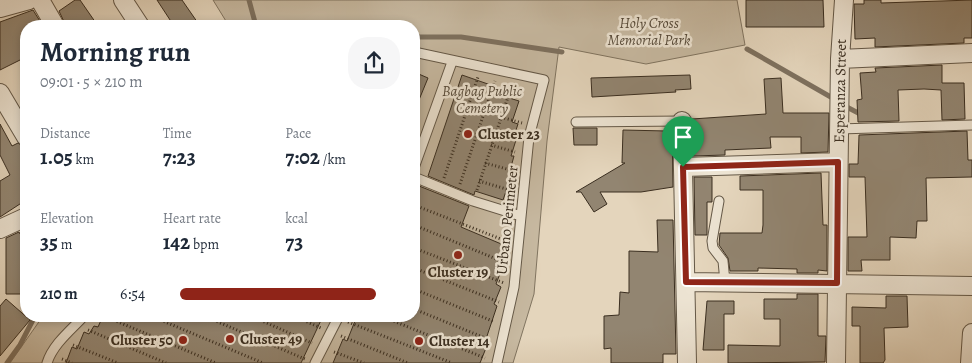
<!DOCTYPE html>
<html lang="en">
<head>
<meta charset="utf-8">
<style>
  body { margin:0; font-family:Alegreya,serif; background:#f6f6f7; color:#1f2937; height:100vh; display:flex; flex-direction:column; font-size:19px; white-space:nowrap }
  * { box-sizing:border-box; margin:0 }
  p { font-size:16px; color:#747a83 }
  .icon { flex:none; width:28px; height:28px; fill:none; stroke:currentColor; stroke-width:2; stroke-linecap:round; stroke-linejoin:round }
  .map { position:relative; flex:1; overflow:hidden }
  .panel { position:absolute; left:20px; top:20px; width:400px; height:302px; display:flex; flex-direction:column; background:#fff; border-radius:20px; box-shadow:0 2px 8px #0003 }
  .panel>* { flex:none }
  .pin { position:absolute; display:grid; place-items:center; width:42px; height:42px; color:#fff; margin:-51px -21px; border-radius:50% 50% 50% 0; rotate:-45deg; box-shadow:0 0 5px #0007 }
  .pin .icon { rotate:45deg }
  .round { display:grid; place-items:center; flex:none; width:52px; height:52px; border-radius:20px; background:#f6f6f7 }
  .head { display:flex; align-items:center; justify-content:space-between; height:85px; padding:0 20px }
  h1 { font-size:28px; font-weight:700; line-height:38px }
  .metrics { display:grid; grid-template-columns:repeat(3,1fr); gap:8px; height:85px; padding:5px 20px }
  .metrics div { display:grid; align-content:center }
  .metrics b { font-size:21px; font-weight:700 }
  .metrics small { font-size:14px; font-weight:400 }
  .metrics p { font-size:14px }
  ul { padding:0 20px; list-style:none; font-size:16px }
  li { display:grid; grid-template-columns:80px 60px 1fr; align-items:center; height:38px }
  li i { height:12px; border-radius:6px; background:#8f2418 }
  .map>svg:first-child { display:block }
</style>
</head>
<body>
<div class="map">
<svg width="972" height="363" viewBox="0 0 972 363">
  <rect width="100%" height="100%" fill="#e4d5bc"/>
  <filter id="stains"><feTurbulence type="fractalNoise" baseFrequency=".004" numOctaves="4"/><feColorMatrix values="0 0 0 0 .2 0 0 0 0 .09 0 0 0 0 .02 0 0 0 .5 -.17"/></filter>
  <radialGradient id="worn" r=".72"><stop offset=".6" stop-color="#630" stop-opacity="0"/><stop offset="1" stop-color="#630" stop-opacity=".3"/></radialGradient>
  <!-- green -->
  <path fill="#c7b9a1" stroke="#807460" d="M 213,0 L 737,0 L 745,45 L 646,64 L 559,47 L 547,141 L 534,294 L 513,363 L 10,363 L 43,316 L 414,316 L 414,26 L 229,26 Z"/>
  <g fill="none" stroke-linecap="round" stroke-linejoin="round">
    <!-- stream -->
    <path stroke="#7d705e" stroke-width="5" d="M 249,0 L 256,26
      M 414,37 L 461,37 L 562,52
      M 747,49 L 836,100
      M 843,105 L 862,115
      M 7,363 L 20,345 L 35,316"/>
  </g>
  <!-- building -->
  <path fill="#928571" stroke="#3a2e20" d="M 75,0 L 80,0 L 98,26 L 66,26 L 59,11 Z
    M 157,0 L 182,0 L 200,26 L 174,26 Z
    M 746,0 L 823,0 L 824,27 L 746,27 Z
    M 864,0 L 881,0 L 881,3 L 972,0 L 972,38 L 964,38 L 964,43 L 875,47 L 875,38 L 855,39 L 854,4 L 864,4 Z
    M 33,10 L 43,26 L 26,26 L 26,57 L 0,70 L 0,22 Z
    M 942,65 L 942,83 L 964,83 L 965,119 L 942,120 L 941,90 L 924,89 L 898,90 L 899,121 L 858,122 L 857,100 L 862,99 L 860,73 L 876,72 L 875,68 Z
    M 414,72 L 428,78 L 414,112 Z
    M 462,75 L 508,91 L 506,97 L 519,101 L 512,122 L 518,124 L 513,139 L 516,140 L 511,156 L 514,156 L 509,174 L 512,174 L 503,200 L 475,191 L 474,195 L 428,176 Z
    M 690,75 L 691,89 L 675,90 L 676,92 L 592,97 L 591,78 Z
    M 781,78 L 783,113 L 829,113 L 828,152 L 801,153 L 801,137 L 770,137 L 771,148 L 725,150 L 725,155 L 693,156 L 692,119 L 766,114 L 764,79 Z
    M 0,124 L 12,146 L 18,143 L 26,148 L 26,200 L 0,217 L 0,181 L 10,175 L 0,155 Z
    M 666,127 L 672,127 L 673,187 L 641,192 L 600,192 L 607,204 L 594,212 L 581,192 L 576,192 L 625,163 L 622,163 L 623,130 L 667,131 Z
    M 573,128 L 597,128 L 597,145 L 574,145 Z
    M 967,131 L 968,160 L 972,160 L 972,177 L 926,178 L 927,221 L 917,221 L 916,238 L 890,237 L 890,260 L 861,260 L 862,271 L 848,271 L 848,237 L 867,237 L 865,177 L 849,177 L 849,164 L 858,164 L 859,135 Z
    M 821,173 L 823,225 L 827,225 L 827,271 L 818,270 L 818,273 L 797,273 L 797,269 L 758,268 L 758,271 L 730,271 L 728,258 L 719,245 L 720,233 L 762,233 L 763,225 L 763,190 L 740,190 L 740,176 Z
    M 694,177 L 712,177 L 712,202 L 707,202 L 707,235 L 695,235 Z
    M 419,186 L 469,206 L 461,227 L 506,246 L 498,264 L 503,266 L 496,284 L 501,287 L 494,304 L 497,306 L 485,342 L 488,343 L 480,363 L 333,363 L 343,339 L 347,341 L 357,316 L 414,316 L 414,198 Z
    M 657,220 L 673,220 L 676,354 L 663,354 L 663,363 L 611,363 L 611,348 L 604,349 L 604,316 L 619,315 L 620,292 L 629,293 L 629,251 L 658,252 Z
    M 19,232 L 20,234 L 26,232 L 26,294 L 6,294 L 6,238 Z
    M 797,294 L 818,294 L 818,336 L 826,336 L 825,362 L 728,363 L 728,345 L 780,346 L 780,319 L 764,319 L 764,299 L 797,299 Z
    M 886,296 L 907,296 L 908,327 L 884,328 L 885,360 L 883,363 L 860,363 L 860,326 L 852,326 L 852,307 L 886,308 Z
    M 6,299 L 30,320 L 0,356 L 0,306 Z
    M 707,301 L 734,301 L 734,314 L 724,314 L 724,350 L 703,350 Z
    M 103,316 L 323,316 L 301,363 L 66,363 L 72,347 L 77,349 L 84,332 L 89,334 L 94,326 L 98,327 Z"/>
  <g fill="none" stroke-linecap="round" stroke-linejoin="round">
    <!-- service casing -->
    <g stroke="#645847" stroke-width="11">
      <path id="service" d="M 414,52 L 544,80 L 529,137 L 514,287 L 497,363
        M 576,122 L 682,121
        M 839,129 L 972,125
        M 414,168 L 452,62
        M 414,177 L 473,201 L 521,216
        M 719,201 L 712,241 L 713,248 L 723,261 L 725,282
        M 47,363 C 53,344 71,330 84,316
        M 315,363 L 339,316"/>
    </g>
    <!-- minor casing -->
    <g stroke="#645847" stroke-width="20">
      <path id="minor" d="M 40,0 L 55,26
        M 123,0 L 140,26
        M 0,8 L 29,0
        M 840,59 L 972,53
        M 0,93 L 26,137
        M 682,121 L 687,363
        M 683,167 L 838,162
        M 0,229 L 26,217
        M 686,282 L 972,286
        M 836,363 L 840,59 L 844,0
        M 970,363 L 972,333"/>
    </g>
    <!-- path -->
    <path stroke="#3a2e20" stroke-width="3" stroke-dasharray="1 2.5" stroke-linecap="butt" d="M 501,117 L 522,123
      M 496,130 L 517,137
      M 491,145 L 515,152
      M 485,163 L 514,171
      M 444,178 L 478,77
      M 479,181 L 513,191
      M 460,184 L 495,81
      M 477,190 L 512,85
      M 414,205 L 506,241
      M 414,225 L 506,263
      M 414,248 L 504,283
      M 414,268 L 499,302
      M 414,289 L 495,322
      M 414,309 L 490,340
      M 104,316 L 216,363
      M 151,316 L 263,363
      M 204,316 L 305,359
      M 251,316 L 312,343
      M 294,316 L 321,328
      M 381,316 L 485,358
      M 348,322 L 452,363
      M 88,330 L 166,363
      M 341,336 L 408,363
      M 73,345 L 118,363
      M 334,352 L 364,363
      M 62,359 L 72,363"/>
    <!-- service -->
    <use href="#service" stroke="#ede4d3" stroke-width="9"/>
    <!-- minor -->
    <use href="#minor" stroke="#ede4d3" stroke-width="18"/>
  </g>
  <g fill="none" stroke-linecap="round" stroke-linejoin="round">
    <!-- route casing -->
    <g stroke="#fff" stroke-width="10">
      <path id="route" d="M 838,162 L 837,283 L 686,282 L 683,167 Z"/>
    </g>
    <!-- route -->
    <use href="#route" stroke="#8f2418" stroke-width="6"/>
  </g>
  <!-- markers -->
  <g fill="#8f2418" stroke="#ede4d3" stroke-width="2">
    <circle cx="468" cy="134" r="5"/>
    <circle cx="458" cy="255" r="5"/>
    <circle cx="230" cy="339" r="5"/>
    <circle cx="183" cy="340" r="5"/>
    <circle cx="419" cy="341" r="5"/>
  </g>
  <g text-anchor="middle" stroke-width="5" stroke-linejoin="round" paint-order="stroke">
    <!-- park labels -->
    <g font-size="15" font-style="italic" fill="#564a3a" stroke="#ede4d3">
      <text x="649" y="28">Holy Cross<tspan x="649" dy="17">Memorial Park</tspan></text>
      <text x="482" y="96">Bagbag Public<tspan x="482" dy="17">Cemetery</tspan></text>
    </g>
    <!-- street labels -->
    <g font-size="15" fill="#3a2e20" stroke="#ede4d3">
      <text transform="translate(840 91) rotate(-89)" y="5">Esperanza Street</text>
      <text transform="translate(507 220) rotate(-84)" y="5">Urbano Perimeter</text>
    </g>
    <!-- poi labels -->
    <g font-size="15" font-weight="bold" fill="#3a2e20" stroke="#ede4d3" text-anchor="start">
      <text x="478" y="139">Cluster 23</text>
      <text x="458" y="277" text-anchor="middle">Cluster 19</text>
      <text x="240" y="344">Cluster 49</text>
      <text x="173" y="345" text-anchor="end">Cluster 50</text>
      <text x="429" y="346">Cluster 14</text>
    </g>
  </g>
  <rect width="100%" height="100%" filter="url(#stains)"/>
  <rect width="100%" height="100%" fill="url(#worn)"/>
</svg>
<div class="pin" style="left:683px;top:167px;background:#1e9e55"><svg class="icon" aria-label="arrive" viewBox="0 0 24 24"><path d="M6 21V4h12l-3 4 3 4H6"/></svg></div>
<section class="panel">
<div class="head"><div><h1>Morning run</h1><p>09:01 · 5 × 210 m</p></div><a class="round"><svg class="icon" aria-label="share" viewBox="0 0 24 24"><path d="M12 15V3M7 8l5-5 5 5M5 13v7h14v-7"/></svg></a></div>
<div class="metrics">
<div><p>Distance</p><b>1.05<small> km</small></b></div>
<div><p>Time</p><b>7:23</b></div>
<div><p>Pace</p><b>7:02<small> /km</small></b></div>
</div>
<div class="metrics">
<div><p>Elevation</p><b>35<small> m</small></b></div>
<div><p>Heart rate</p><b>142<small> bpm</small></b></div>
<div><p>kcal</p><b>73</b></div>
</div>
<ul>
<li><b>210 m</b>6:54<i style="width:89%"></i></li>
</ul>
</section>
</div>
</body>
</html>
